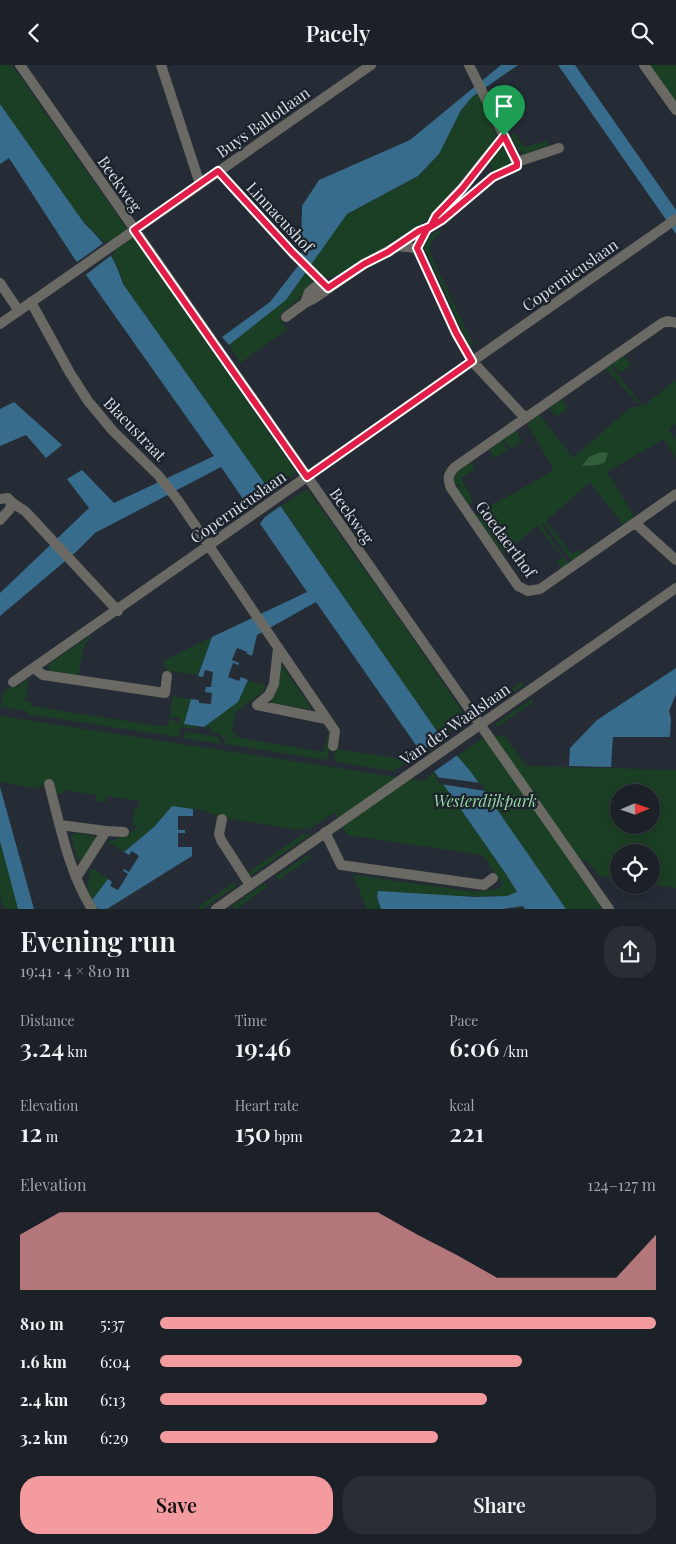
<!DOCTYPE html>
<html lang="en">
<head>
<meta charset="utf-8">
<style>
  body { margin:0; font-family:"Playfair Display",serif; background:#292e34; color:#f1f3f6; height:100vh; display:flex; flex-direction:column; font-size:19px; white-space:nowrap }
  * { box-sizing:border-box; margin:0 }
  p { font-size:16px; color:#a0a3a8 }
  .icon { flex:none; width:28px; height:28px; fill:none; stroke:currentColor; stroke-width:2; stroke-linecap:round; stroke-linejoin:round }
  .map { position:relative; height:844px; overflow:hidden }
  .sheet { display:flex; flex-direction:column; background:#1c2128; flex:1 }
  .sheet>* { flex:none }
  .needle { width:32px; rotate:88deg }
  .buttons { position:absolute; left:610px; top:719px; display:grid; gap:10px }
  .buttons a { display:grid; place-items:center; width:50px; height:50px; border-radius:50%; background:#1c2128; box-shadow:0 2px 12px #0003,0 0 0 1px #3a3e45; font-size:25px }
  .pin { position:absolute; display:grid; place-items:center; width:42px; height:42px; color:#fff; margin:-51px -21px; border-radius:50% 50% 50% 0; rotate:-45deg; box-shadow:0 0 5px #0007 }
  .pin .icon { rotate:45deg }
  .round { display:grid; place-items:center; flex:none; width:52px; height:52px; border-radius:20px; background:#292e34 }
  .summary { display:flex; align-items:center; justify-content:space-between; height:85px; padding:0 20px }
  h1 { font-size:28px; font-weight:600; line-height:38px }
  .figures { display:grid; grid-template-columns:repeat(3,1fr); gap:8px; height:85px; padding:5px 20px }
  .figures div { display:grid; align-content:center }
  .figures b { font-size:25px; font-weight:600 }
  .figures small { font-size:14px; font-weight:400 }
  .figures p { font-size:14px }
  .chart { height:140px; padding:10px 20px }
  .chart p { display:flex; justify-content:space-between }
  .chart svg { width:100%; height:90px; margin-top:5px; fill:#f49b9f; opacity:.7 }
  .button { display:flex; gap:10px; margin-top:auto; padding:10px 20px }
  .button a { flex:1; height:58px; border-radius:20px; background:#f49b9f; color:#111; font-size:20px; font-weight:600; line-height:58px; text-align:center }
  .button a+a { background:#292e34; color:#f1f3f6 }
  ul { padding:0 20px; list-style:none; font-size:16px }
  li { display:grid; grid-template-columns:80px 60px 1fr; align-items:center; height:38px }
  li i { height:12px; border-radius:6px; background:#f49b9f }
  header { display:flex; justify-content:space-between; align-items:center; height:65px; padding:0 20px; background:#1c2128; font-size:22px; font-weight:600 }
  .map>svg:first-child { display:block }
</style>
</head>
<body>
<header><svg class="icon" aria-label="back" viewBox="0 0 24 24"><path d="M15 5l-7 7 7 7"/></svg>Pacely<svg class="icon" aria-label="search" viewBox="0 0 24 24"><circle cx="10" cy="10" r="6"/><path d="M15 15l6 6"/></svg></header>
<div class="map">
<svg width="676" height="844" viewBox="0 0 676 844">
  <rect width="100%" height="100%" fill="#252c35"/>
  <!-- green -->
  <path fill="#1b3f24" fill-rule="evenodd" d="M 0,0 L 12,0 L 127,164 L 108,178 L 107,176 L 103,178 L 100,173 L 84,158 L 0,39 Z
    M 648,0 L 676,0 L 676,40 Z
    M 478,28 L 496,68 L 494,77 L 427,155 L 364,195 L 333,212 L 324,213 L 309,200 L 347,149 L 419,111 L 439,89 L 461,45 L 472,32 Z
    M 515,68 L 522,80 L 525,82 L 548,76 L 548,81 L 524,89 L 518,85 L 511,71 Z
    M 501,82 C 510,85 510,92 510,99 L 494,107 L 489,98 Z
    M 437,166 L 441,166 L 431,178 L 430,188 L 473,279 L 496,264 L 470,282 L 424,183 C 425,174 430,171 437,166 Z
    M 132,173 L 134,173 L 296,407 L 270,426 L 123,219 L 119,205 L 111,191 L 115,187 L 114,185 Z
    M 305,207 L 314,217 L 314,220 L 278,252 L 287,265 L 240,298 L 229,280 L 286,235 Z
    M 624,290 L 631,300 L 620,308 L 612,299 Z
    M 610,300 L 643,341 L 676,315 L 676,359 L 669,364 L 676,375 L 676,393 L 664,374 L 607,407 L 634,451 L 623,460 L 590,417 L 546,456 L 572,489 L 579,484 L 583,489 L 572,496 L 544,458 L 541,459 L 569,499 L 561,504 L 557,497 L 563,492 L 537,461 L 503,489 L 475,450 L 554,405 L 527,359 L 539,349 L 573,393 L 631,342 L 642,342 L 605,303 Z
    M 562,334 L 568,343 L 557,351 L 549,343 Z
    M 516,365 L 522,377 L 510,384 L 504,374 Z
    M 502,376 L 507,386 L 495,393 L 489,385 Z
    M 471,396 L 475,404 L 461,413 L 473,436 L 468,440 L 458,424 L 460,421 L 458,419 L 455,420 L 452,415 L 453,409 Z
    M 307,424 L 405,562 L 466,652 L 466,655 L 441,672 L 281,441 Z
    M 90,571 L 91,573 L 85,578 L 78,611 L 66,609 L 66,606 L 63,605 L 62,609 L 49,605 L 49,599 Z
    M 212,572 L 198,610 L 168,606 L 163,596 Z
    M 281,599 L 311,642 L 310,644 L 271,638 L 269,634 L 278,620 Z
    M 29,613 L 25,636 L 32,638 L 31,641 L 158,661 L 158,660 L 168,661 L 169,654 L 175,655 L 175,658 L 179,658 L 180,653 L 169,652 L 173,631 L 191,634 L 185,659 L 196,661 L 196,664 L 181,662 L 178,672 L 27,649 L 27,646 L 1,642 L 3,627 L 15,620 L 17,622 Z
    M 248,615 L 266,621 L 261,628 L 235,648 L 232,667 L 236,668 L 235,672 L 323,687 L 329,667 L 332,667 L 327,695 L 226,679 L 221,669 L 211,667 L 211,663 L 204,662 L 238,637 Z
    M 521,617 L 524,620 L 487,646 L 485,643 Z
    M 532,634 L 534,637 L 497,662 L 495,659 Z
    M 0,651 L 422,716 L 483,673 L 504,670 L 526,701 L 676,705 L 676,823 L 651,819 L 651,788 L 619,788 L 619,814 L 599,811 L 587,796 L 569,795 L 602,844 L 566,844 L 531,793 L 506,809 L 517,827 L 507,831 L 377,832 L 381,844 L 367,844 L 353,810 L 476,827 L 497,824 L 503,820 L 483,790 L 347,770 L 334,747 L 310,764 L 303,763 L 300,765 L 220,752 L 202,745 L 172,741 L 154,762 L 124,787 L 107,777 L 127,770 L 139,761 L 132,760 L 135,743 L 138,743 L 139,736 L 106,731 L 105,737 L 96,736 L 97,730 L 64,725 L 63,729 L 55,728 L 52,718 L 33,723 L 0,717 ZM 619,728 L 651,728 L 651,760 L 619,760 Z
    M 185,666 L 218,672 L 221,679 L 182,673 Z
    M 336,684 L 410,695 L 394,706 L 337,697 L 334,694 Z
    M 74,768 L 93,771 L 96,773 L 81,797 L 78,795 L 71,773 Z
    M 304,768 L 310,770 L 249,812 L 246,809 Z
    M 0,776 L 18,844 L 4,844 L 0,831 Z
    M 309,789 L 311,792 L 279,815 L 276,811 Z
    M 91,803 L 108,814 L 92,835 C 86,825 88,814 91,803 Z
    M 234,817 L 236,821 L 203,844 L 200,844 L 199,841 Z
    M 265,818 L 267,822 L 237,844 L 234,844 L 232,841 Z"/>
  <!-- forest -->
  <path fill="#325e3c" d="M 601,387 L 608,388 L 605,397 L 598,400 L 582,401 L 589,392 Z"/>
  <!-- water -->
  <path fill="#386c8c" d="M 501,0 L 518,0 L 472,32 L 461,45 L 439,89 L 418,111 L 347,149 L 286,235 L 229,280 L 222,272 L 270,237 L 298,201 L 301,188 L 302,141 L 319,115 L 410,75 Z
    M 558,0 L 575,0 L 676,145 L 676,169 Z
    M 0,39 L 84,158 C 104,177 115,193 123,219 L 270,426 L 441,672 L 471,707 L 566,844 L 525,844 L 523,841 L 503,844 L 381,844 L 377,832 L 378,826 L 476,832 L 507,831 L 517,827 L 506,809 L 316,537 L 257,570 L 252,591 L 247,589 L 247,587 L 237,583 L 232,595 L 239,598 L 239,600 L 233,598 L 228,612 L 239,616 L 241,612 L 248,615 L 238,637 L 204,662 L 184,659 L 191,634 L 199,635 L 199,638 L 211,639 L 212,628 L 205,627 L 206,622 L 211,622 L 213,607 L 205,605 L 203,612 L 198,611 L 212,572 L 307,527 L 221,402 L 95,468 L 76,487 L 0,551 L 0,528 L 89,443 L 67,414 L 82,405 L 114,438 L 214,391 L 74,193 L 9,93 L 0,99 Z
    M 14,337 L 62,380 L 46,393 L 26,370 L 0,381 L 0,344 Z
    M 676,603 L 676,629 L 669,646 L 671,654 L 670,672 L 613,672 L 611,702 L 569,701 L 570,683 L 597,655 Z
    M 0,722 L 34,844 L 18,844 L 0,776 Z
    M 172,741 L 193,744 L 193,751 L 178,751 L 178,765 L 185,765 L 185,768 L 178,768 L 178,782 L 192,782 L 192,791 L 107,844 L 98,844 L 92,835 L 108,814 L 112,817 L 110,821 L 118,825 L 128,809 L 123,806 L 124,804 L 129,807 L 139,791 L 132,786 L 129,790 L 124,787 L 154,762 Z"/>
  <!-- pier -->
  <path fill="#252c35" d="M 105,177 L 113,189 L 84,211 L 74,197 L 77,197 Z
    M 272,424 L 283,439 L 265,452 L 259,460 L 245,440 L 255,437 Z
    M 443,670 L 459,689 L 432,708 L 418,688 Z
    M 435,712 L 481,718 L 486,726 L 440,719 Z"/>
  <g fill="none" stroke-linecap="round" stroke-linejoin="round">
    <!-- minor -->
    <path stroke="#6b6963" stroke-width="10" d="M 20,0 L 609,844
      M 161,0 L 200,119
      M 644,0 L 676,45
      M 517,97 L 559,83
      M 218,106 L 292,187 L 328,223
      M 431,161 L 436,151 L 462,123 L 504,71
      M 397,181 L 419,166 L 427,164
      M 417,183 L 456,268 L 472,296 L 525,353
      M 0,218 L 19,246
      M 31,237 L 70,308 L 88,336 L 113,366 L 158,410 L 177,434 L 335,666 L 333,681
      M 305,238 L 309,227 L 321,217
      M 286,252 L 305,238 L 315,233 L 364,199 L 397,181 L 417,183 L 427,164 L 442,155 L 493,112 L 517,101 L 517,97 L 469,0
      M 676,258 L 668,256 L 662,258 L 455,402 C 448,409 447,414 451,423 L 518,521 L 528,526 L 540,524 L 676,429
      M 0,259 L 371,0
      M 0,434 L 8,433 C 12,439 20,442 26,447 L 118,546
      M 0,455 L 10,444 L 11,438
      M 635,458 L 676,495
      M 278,583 L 274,619 L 269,630 L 257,640 L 326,654
      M 34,603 L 43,610 L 165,628 L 167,611
      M 13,617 L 676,154
      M 49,719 C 60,760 69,808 92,844
      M 222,754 L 219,769 L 221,775 L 250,820
      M 60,760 L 106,766 L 124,767
      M 325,767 L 341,800 L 484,820 L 493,813
      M 76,813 L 106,766
      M 216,844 L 676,523"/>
  </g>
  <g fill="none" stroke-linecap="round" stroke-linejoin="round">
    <!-- route casing -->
    <g stroke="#fff" stroke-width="10">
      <path id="route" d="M 504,71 L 462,124 L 436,151 L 431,161 L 419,166 L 388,187 L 364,199 L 328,223 L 292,187 L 218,106 L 134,165 L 307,412 L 472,296 L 456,268 L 417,183 L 427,164 L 442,155 L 493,112 L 517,101 L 517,97 L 504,71"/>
    </g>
    <!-- route -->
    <use href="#route" stroke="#e11d48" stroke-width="6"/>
  </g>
  <g text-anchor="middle" stroke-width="4.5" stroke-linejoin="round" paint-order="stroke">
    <!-- street labels -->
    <g font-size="16" fill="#d7dbe2" stroke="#1b222b">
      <text transform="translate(263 57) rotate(-35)" y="6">Buys Ballotlaan</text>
      <text transform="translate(120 119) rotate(55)" y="6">Beekweg</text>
      <text transform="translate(280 152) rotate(47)" y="6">Linnaeushof</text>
      <text transform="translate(570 210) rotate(-35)" y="6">Copernicuslaan</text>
      <text transform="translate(135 364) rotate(46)" y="6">Blaeustraat</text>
      <text transform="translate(238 442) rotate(-35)" y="6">Copernicuslaan</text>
      <text transform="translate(352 451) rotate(55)" y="6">Beekweg</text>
      <text transform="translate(506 474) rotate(54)" y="6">Goedaerthof</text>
      <text transform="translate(455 659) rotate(-35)" y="6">Van der Waalslaan</text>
    </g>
    <!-- park labels -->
    <g font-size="16" font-style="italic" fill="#95daa2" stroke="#1b222b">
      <text x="485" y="742">Westerdijkpark</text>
    </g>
  </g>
</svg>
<div class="buttons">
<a><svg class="needle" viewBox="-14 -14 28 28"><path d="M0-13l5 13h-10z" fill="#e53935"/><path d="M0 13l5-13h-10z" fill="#a0a3a8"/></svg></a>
<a><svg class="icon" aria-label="locate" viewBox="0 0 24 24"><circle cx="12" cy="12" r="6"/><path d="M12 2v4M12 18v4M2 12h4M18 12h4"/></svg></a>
</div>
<div class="pin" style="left:504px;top:71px;background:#1e9e55"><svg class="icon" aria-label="arrive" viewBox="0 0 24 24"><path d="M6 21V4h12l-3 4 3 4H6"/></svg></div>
</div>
<section class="sheet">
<div class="summary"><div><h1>Evening run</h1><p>19:41 · 4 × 810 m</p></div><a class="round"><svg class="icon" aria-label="share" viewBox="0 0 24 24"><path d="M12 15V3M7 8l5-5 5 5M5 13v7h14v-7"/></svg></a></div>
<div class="figures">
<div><p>Distance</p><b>3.24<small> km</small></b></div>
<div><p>Time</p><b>19:46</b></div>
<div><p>Pace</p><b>6:06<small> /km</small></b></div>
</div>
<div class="figures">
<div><p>Elevation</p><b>12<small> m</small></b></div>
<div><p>Heart rate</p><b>150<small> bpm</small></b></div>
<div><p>kcal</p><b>221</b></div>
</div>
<div class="chart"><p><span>Elevation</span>124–127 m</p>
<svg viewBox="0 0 160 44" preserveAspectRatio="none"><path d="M0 44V17L10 6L20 6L30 6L40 6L50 6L60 6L70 6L80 6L90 6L100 17L110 27L120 38L130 38L140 38L150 38L160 17V44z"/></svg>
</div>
<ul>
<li><b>810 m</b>5:37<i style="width:100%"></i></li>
<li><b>1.6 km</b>6:04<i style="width:73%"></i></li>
<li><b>2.4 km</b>6:13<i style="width:66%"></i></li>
<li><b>3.2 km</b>6:29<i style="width:56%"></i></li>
</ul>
<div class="button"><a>Save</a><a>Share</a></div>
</section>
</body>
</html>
